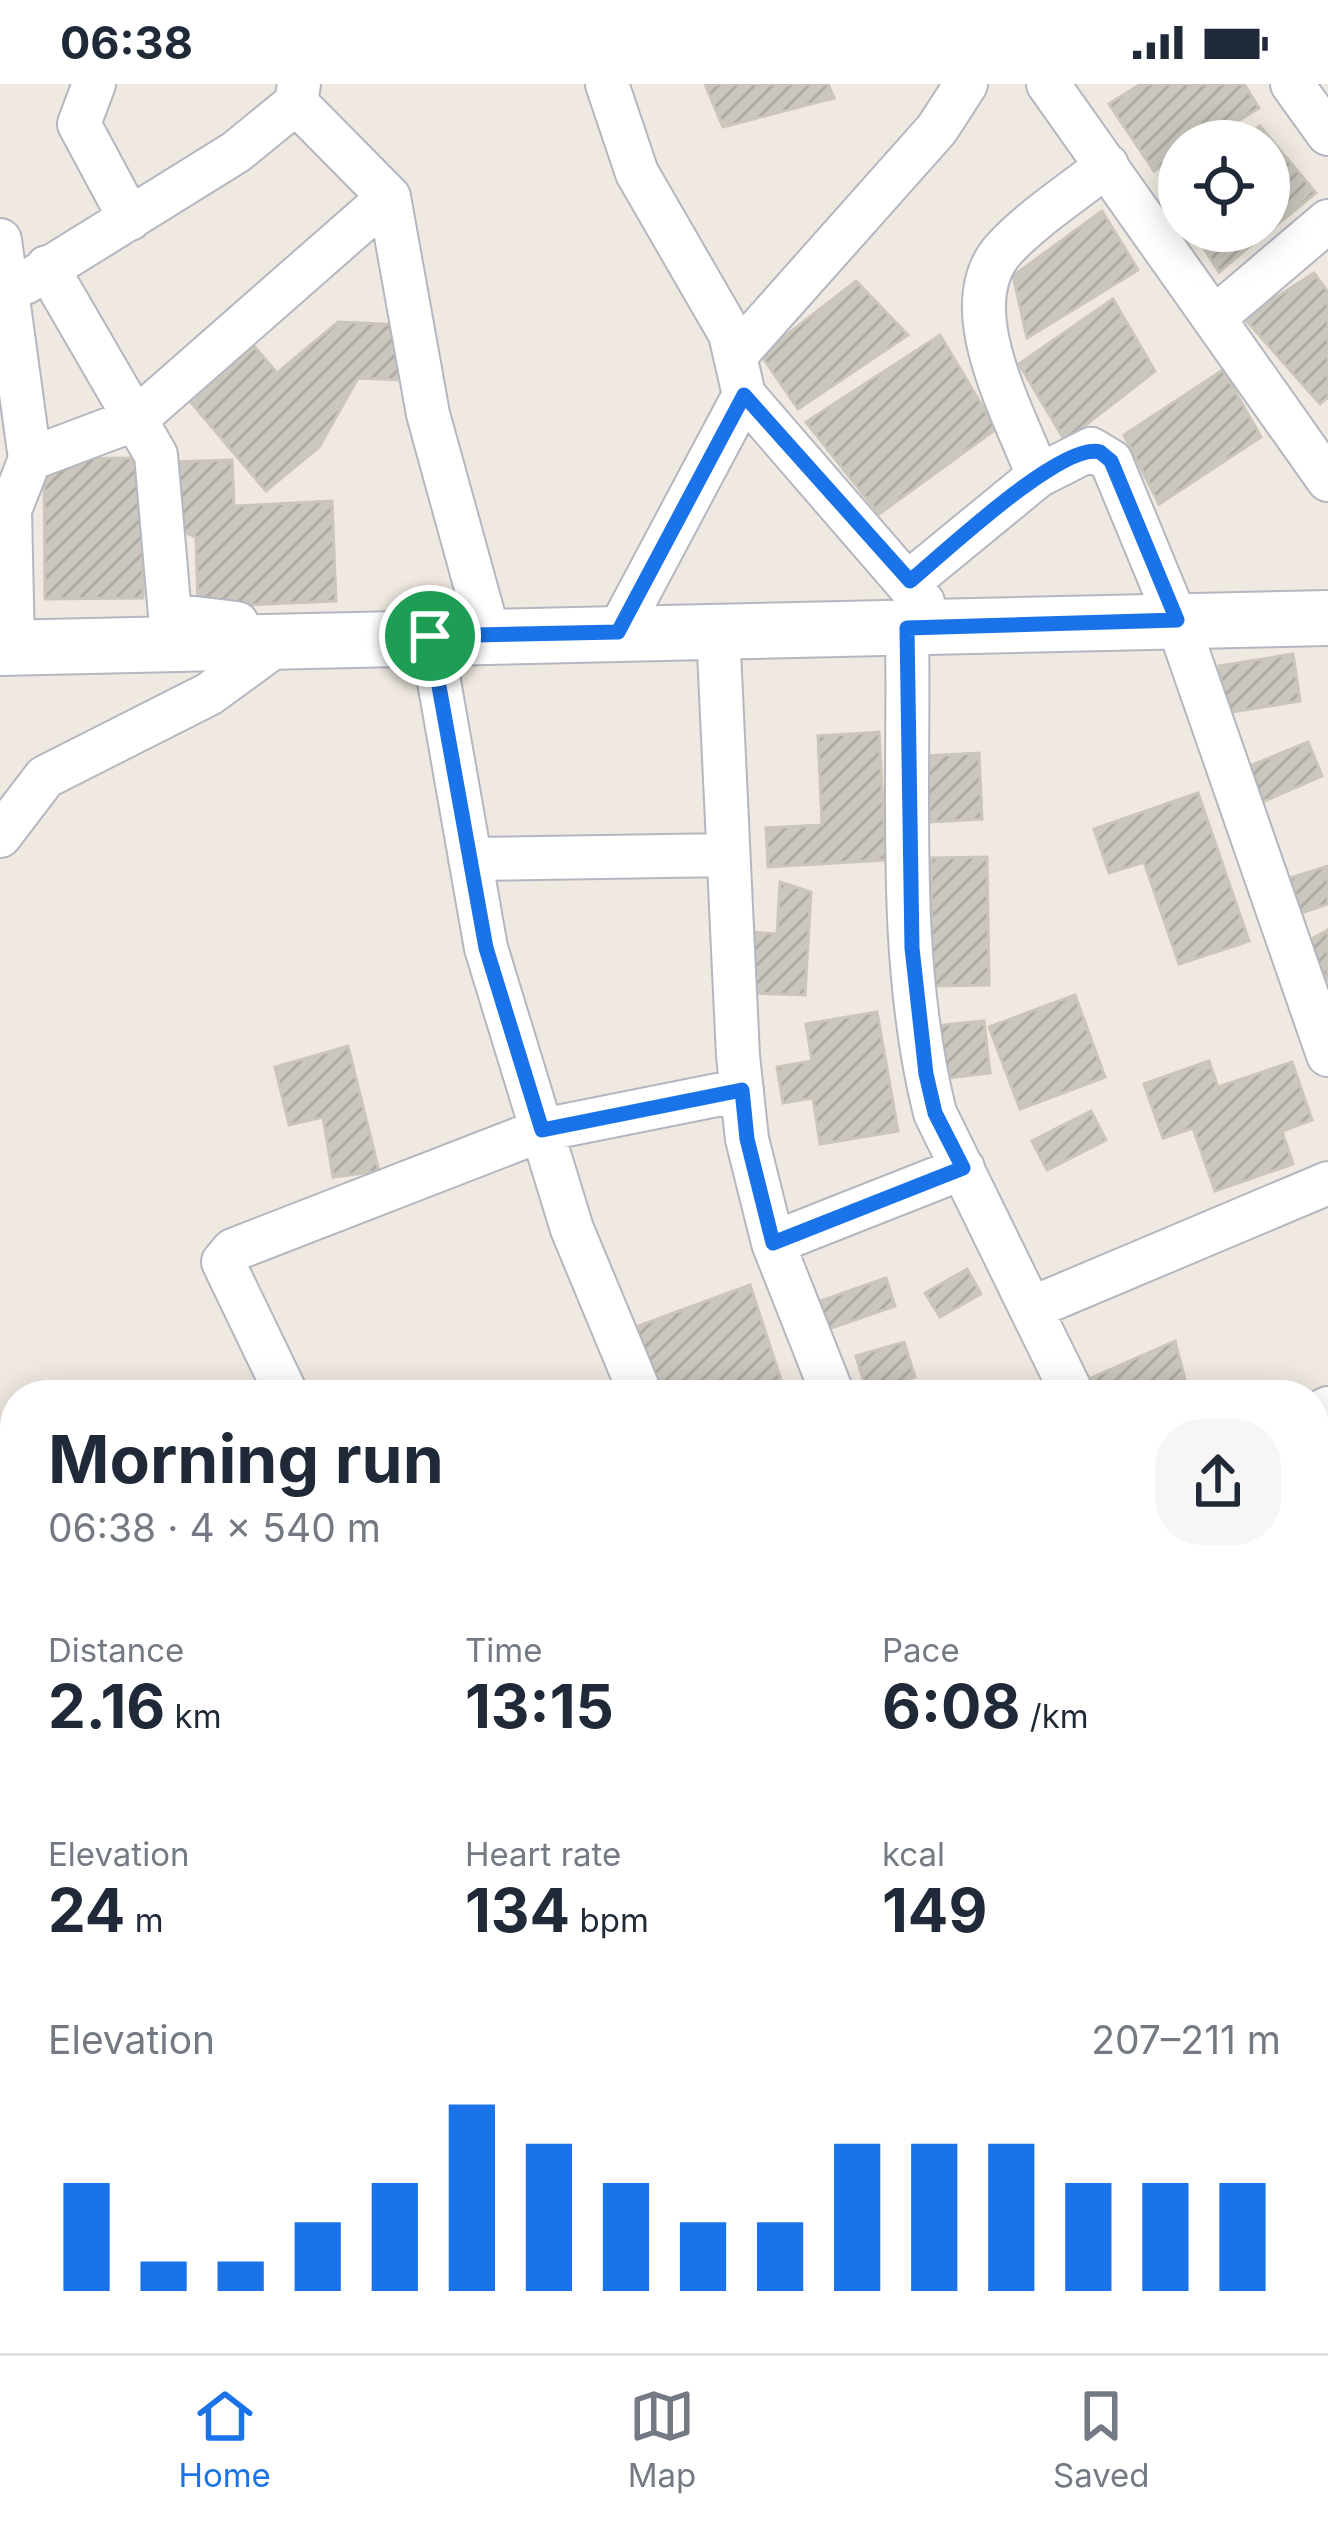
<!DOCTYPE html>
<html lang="en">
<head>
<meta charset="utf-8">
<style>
  body { margin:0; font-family:Inter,sans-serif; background:#f6f6f7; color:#1f2937; height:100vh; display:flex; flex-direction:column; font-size:45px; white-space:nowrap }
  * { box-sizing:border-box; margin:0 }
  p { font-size:39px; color:#747a83 }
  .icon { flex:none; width:66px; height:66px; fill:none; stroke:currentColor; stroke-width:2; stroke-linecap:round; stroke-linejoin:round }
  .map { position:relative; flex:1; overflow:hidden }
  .sheet { position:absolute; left:0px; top:1296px; width:1329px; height:975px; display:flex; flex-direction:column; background:#fff; border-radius:48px 48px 0 0; box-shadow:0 6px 30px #0003 }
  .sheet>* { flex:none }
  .controls { position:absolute; left:1158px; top:36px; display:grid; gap:24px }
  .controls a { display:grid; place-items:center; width:132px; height:132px; border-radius:50%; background:#fff; box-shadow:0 6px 30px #0003; font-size:60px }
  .pin { position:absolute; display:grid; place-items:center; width:102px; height:102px; color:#fff; margin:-51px; border:6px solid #fff; border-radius:50%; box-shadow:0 3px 12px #0007 }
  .round { display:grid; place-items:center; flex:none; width:126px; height:126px; border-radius:48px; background:#f6f6f7 }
  .summary { display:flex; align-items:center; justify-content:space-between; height:204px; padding:0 48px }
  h1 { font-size:66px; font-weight:700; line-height:90px }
  .figures { display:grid; grid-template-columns:repeat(3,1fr); gap:18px; height:204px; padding:12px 48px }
  .figures div { display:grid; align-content:center }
  .figures b { font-size:60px; font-weight:700 }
  .figures small { font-size:33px; font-weight:400 }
  .figures p { font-size:33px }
  .chart { height:336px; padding:24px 48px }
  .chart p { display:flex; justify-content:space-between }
  .chart svg { width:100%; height:216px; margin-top:12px; stroke:#1a73e8; stroke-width:6 }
  .status { display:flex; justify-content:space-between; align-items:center; height:84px; padding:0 60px; background:#fff; direction:ltr }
  .status svg { height:33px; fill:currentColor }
  .tab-bar { display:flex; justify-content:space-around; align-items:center; height:168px; border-top:3px solid #e0e1e3; background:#fff; font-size:33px; color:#747a83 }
  .tab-bar a { display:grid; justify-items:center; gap:6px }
  .tab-bar .selected { color:#1a73e8 }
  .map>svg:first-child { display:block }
</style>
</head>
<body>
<div class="status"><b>06:38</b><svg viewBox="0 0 49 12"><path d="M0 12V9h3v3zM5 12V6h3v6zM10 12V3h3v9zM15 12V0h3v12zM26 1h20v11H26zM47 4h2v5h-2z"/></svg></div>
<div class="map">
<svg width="1328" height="2269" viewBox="0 0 1328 2269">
  <defs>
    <pattern id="building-hatch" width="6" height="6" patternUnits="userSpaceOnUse" patternTransform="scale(3)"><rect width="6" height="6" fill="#cbc7bf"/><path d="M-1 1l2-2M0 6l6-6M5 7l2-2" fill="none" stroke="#afaba4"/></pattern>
  </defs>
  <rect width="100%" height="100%" fill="#efe9e1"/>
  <!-- building -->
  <path fill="url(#building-hatch)" stroke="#cbc5ba" stroke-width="3" d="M 705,0 L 828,0 L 834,14 L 723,43 Z
    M 1141,0 L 1244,0 L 1259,24 L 1205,57 L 1179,57 L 1179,72 L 1154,87 L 1109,20 Z
    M 1260,42 L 1316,109 L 1269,147 L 1269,57 L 1238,57 Z
    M 1179,96 L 1179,124 L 1167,104 Z
    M 1102,127 L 1138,186 L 1027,254 L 1013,192 Z
    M 1193,147 L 1268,147 L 1219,188 Z
    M 1314,189 L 1328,208 L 1328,313 L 1320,320 L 1244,234 Z
    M 856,197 L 908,251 L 798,325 L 761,271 Z
    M 1113,215 L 1155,287 L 1065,357 L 1019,280 Z
    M 338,238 L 405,241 L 402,296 L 358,294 L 319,363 L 266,407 L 183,309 L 248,255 L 277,289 Z
    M 940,251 L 996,345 L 879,430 L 806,338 Z
    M 1223,286 L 1261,353 L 1159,420 L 1124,351 Z
    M 142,374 L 143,514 L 45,515 L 44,375 Z
    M 232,376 L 234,422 L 332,417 L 336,517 L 198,523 L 196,453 L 172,443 L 170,378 Z
    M 1293,570 L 1300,617 L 1226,629 L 1219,582 Z
    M 879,648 L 886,776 L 768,783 L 766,744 L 822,741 L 818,652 Z
    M 1308,658 L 1322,692 L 1262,718 L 1247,683 Z
    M 979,669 L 982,735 L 930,738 L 926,672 Z
    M 1198,709 L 1249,857 L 1179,880 L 1144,778 L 1109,789 L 1094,745 Z
    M 987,773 L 989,901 L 932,902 L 931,774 Z
    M 1328,782 L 1328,820 L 1301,829 L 1290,794 Z
    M 780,798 L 811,808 L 805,911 L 750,909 L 753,848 L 777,850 Z
    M 1328,846 L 1328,898 L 1306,858 Z
    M 1075,911 L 1105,993 L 1020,1025 L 989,943 Z
    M 877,928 L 898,1047 L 820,1060 L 813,1014 L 783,1019 L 777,983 L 812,977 L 806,940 Z
    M 984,937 L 990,989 L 938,995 L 933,942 Z
    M 348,962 L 379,1087 L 333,1093 L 323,1033 L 289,1041 L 275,983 Z
    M 1209,977 L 1218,1003 L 1292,978 L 1312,1036 L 1282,1047 L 1293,1080 L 1215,1107 L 1193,1044 L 1163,1054 L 1144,1000 Z
    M 1091,1027 L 1106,1056 L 1047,1086 L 1032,1057 Z
    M 967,1185 L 981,1210 L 940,1233 L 925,1209 Z
    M 886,1194 L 895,1222 L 825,1246 L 815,1219 Z
    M 750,1201 L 786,1311 L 659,1311 L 636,1243 Z
    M 1175,1257 L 1189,1311 L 1087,1311 L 1082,1298 Z
    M 904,1258 L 915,1293 L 867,1308 L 856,1272 Z
    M 1328,1347 L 1328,1421 L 1319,1424 L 1314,1414 L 1314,1354 Z
    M 15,1928 L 15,2023 L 0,2030 L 0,1936 Z
    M 15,2187 L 15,2229 L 14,2229 L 1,2194 Z
    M 31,2256 L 61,2256 L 67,2269 L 20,2269 L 16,2261 Z
    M 705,2256 L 730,2256 L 730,2259 L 707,2265 Z
    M 944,2256 L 979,2256 L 952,2269 Z
    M 1012,2256 L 1027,2269 L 993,2269 Z
    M 1018,2256 L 1054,2256 L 1061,2267 L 1027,2269 Z"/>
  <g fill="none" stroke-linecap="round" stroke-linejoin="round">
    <!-- minor casing -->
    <g stroke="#b4b7c1" stroke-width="46">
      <path id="minor" d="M 94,0 L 79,40 L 130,135
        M 607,0 L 637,89 L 730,250 L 744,311 L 923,518
        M 1048,0 L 1328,396
        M 1292,0 L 1328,50
        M 296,19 L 389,113 L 428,330 L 489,551
        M 0,156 L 30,375 L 10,426 L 13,564
        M 47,183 L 156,371 L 170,531 L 237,539
        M 25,199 L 236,68 L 296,19 L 299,0
        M 1215,233 L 1328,137
        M 736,271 L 937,45 L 966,0
        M 30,375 L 136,335 L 389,113
        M 1038,392 C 1015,330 951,221 1005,164 C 1034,133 1074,108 1107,81
        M 910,497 L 1038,392 L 1091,365 L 1111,377 L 1177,537 L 1328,971
        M 907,544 C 910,703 896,874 935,1029 L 1073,1311
        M 718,546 L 738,972 L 747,1055 L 773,1159 L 833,1311
        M 618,548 L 744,311
        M 431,552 L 486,864 L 572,1145 L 641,1311
        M 0,752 L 45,693 L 209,610 L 283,556
        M 470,775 L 728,771
        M 773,1159 L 963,1084
        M 1034,1223 L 1328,1099
        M 287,1311 L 223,1178 L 233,1166 L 542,1046 L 742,1006
        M 1314,1331 L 1328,1324
        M 1314,1557 L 1328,1549
        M 0,1571 L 15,1601
        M 0,1879 L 15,1874
        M 1314,1940 L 1328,1924
        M 1314,2079 L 1328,2074
        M 0,2106 L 13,2130
        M 280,2256 L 288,2269
        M 455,2256 L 459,2269
        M 619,2256 L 623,2269
        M 851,2269 L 884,2256"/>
    </g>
    <!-- tertiary casing -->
    <g stroke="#b4b7c1" stroke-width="58">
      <path id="tertiary" d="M 0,564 L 1328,534"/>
    </g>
    <!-- minor -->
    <use href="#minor" stroke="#fff" stroke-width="42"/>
    <!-- tertiary -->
    <use href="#tertiary" stroke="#fff" stroke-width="54"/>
  </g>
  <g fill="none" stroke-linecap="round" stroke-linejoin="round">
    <!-- route casing -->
    <g stroke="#fff" stroke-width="24">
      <path id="route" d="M 744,311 L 910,497 C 943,470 1062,357 1100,368 L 1111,377 L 1177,536 L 907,544 L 912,864 L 926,990 L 935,1029 L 963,1084 L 773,1159 L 747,1055 L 742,1006 L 542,1046 L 486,864 L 430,552 L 618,548 Z"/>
    </g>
    <!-- route -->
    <use href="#route" stroke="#1a73e8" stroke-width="15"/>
  </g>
</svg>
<div class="controls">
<a><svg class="icon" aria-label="locate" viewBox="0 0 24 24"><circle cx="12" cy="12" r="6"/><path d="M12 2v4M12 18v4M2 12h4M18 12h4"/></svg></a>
</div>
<div class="pin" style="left:430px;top:552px;background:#1e9e55"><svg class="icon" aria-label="arrive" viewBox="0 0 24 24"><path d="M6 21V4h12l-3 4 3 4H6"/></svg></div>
<section class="sheet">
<div class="summary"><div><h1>Morning run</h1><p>06:38 · 4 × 540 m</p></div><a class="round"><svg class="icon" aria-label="share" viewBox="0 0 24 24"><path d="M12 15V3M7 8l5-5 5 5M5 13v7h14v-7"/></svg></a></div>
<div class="figures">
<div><p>Distance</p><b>2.16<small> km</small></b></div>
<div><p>Time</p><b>13:15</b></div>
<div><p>Pace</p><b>6:08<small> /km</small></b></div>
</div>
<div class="figures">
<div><p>Elevation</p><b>24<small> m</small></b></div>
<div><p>Heart rate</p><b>134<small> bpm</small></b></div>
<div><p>kcal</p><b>149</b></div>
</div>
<div class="chart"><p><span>Elevation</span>207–211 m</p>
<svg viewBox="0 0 160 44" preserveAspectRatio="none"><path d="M5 44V22M15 44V38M25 44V38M35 44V30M45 44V22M55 44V6M65 44V14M75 44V22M85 44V30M95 44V30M105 44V14M115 44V14M125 44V14M135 44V22M145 44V22M155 44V22"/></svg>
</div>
</section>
</div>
<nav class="tab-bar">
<a class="selected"><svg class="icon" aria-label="home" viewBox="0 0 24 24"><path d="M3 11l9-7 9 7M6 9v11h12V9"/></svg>Home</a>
<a><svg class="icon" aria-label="map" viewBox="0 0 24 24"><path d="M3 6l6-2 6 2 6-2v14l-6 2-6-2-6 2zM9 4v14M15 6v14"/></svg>Map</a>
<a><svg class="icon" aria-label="saved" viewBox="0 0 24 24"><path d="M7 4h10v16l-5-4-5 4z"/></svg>Saved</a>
</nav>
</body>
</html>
